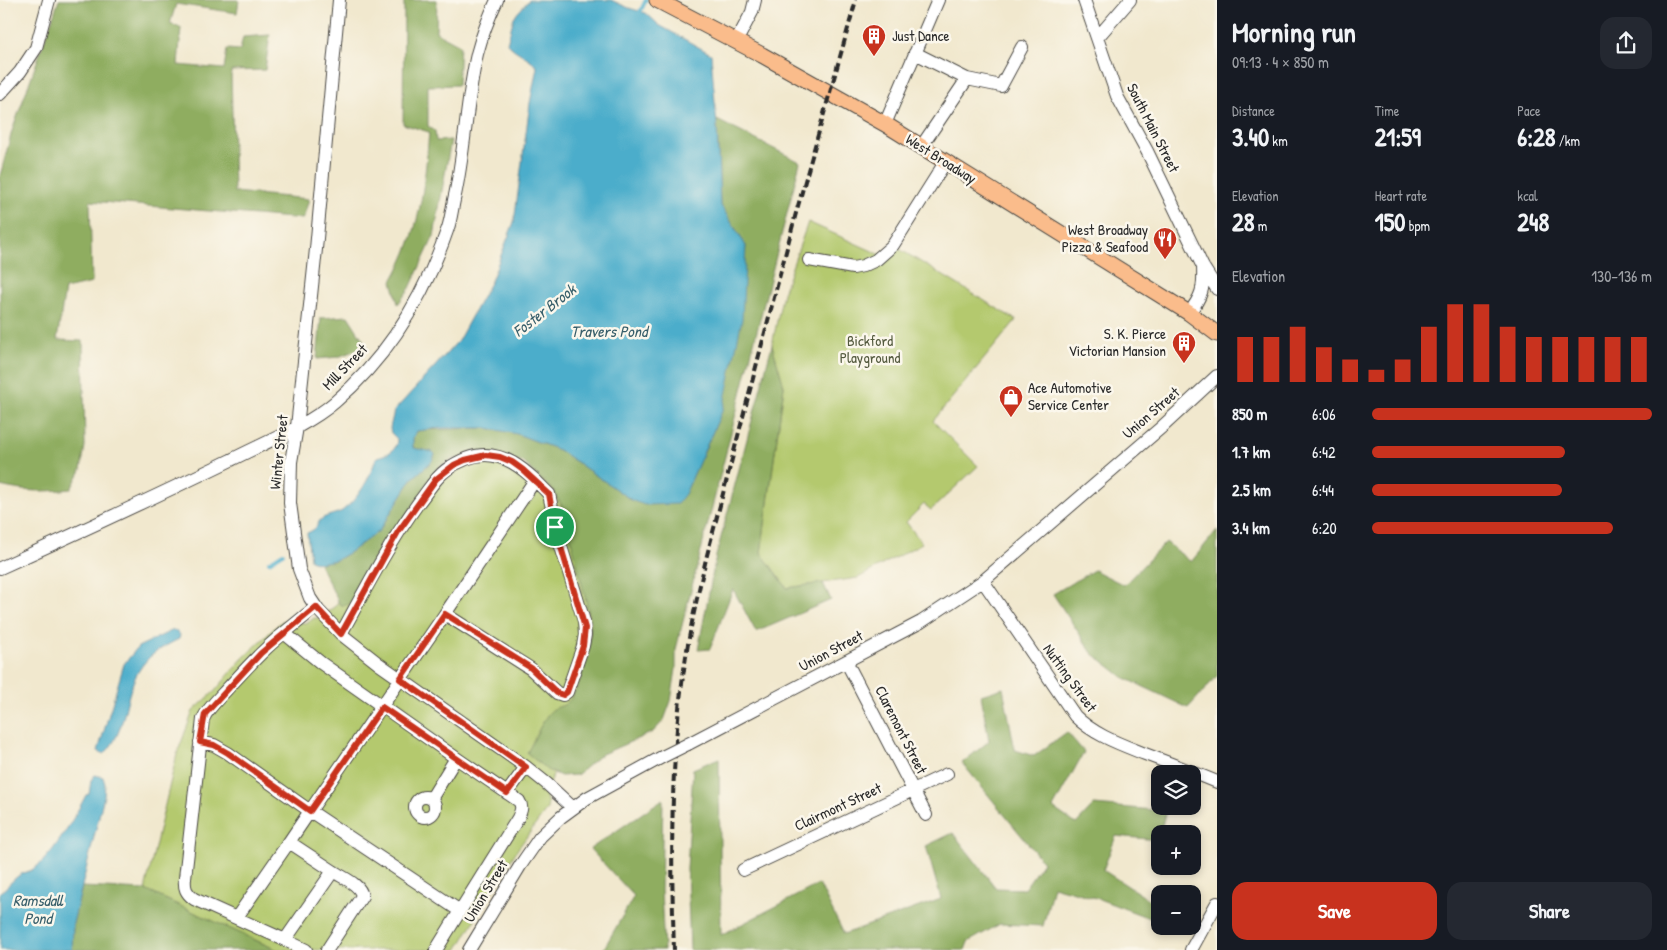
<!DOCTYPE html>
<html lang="en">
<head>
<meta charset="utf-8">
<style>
  body { margin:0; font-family:"Patrick Hand",sans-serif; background:#242831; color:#f1f3f6; height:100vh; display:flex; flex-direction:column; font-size:19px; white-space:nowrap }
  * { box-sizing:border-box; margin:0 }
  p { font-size:16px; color:#9ea1a6 }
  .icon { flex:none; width:28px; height:28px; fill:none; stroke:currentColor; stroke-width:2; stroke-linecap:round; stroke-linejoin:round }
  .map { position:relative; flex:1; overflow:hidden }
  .sheet { display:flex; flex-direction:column; background:#171b24; width:450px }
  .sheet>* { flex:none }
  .tools { position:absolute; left:1151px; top:765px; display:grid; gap:10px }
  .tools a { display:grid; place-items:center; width:50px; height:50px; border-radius:10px; background:#171b24; box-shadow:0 2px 8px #0003; font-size:25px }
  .pin { position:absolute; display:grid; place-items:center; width:42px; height:42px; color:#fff; margin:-21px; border:2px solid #fff; border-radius:50%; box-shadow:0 1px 5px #0007 }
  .round { display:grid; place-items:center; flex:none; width:52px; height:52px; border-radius:15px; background:#242831 }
  .headline { display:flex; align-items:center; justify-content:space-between; height:85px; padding:0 15px }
  h1 { font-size:28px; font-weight:700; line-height:38px }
  .figures { display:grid; grid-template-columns:repeat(3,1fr); gap:8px; height:85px; padding:5px 15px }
  .figures div { display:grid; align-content:center }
  .figures b { font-size:25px; font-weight:700 }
  .figures small { font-size:14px; font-weight:400 }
  .figures p { font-size:14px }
  .chart { height:140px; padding:10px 15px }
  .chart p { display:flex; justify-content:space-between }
  .chart svg { width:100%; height:90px; margin-top:5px; stroke:#c8321e; stroke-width:6 }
  .primary-button { display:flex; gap:10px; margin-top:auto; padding:10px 15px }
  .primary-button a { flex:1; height:58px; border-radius:15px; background:#c8321e; color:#fff; font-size:20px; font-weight:700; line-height:58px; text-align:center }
  .primary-button a+a { background:#242831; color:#f1f3f6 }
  ul { padding:0 15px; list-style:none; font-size:16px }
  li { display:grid; grid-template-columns:80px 60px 1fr; align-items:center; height:38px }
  li i { height:12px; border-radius:6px; background:#c8321e }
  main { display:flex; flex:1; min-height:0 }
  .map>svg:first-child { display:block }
</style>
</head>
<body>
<main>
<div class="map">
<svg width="1217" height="950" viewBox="0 0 1217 950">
  <rect width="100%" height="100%" fill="#fbf7ec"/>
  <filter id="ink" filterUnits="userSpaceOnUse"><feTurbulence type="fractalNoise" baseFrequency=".02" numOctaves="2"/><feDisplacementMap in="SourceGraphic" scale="10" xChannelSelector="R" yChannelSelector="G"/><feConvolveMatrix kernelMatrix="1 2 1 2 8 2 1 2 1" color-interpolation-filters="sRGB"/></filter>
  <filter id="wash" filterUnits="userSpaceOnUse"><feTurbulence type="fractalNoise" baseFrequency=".0096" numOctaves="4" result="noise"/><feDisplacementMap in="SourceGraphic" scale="20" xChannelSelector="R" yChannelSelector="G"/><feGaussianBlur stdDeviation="1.12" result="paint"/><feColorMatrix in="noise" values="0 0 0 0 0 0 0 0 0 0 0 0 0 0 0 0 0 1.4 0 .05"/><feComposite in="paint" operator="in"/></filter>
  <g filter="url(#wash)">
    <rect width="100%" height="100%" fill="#f1e8ce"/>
    <!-- green -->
    <path fill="#b4c96e" stroke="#707a4c" d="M 808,222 L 890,259 L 896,247 L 1016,320 L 933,421 L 978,466 L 931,510 L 924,504 L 906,522 L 922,543 L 858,578 L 787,588 L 761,553 L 784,387 L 772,345 L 783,293 Z
      M 492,444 L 625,538 L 546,798 L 548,803 L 547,809 L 517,850 L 457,950 L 277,950 L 145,890 L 177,754 L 193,711 L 215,691 L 242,659 L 282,621 L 307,623 L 314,618 L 318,618 L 334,607 L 420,493 Z"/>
    <!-- forest -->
    <path fill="#8fad61" stroke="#5d6c46" d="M 59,0 L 239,0 L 237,13 L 176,4 L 170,24 L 181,28 L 178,65 L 224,69 L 227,49 L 240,50 L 243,37 L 270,35 L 265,70 L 231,71 L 234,192 L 309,199 L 303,219 L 90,201 L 92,283 L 65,289 L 57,340 L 83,341 L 85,446 L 81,470 L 71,489 C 46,492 25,492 0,486 L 0,176 L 12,131 Z
      M 404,0 L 437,0 L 436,32 L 460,45 L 458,85 L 428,86 L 428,126 L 435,131 L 436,141 L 451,140 L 434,236 L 410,288 L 398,304 L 392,281 C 421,231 424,188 429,132 L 403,124 Z
      M 717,120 L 800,162 L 676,649 L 676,669 L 671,701 L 664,720 L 653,732 L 600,755 L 577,775 L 561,776 L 547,770 L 527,753 C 532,744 544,717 550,712 C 554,707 562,707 567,703 C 583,687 591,644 591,622 L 564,510 L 553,490 L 523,462 L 455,458 L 441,465 L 428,482 L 356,598 L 347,605 L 340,605 L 319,563 L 336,560 L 350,552 L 379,531 L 412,479 L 430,463 L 435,455 L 433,452 L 413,448 L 413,438 L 417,431 L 425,430 L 487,428 L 517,434 L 559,450 L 633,501 L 685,494 L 723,409 L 746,246 L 720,204 Z
      M 348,316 L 367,346 L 338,357 L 317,359 L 321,318 Z
      M 772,345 L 784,386 L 761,553 L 787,588 L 823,583 L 831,600 L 756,632 L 733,589 L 710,649 L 698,650 L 716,556 Z
      M 1217,530 L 1217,676 L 1188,708 L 1123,677 L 1092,653 L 1053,594 L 1094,570 L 1124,585 L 1166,542 L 1191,562 Z
      M 1003,688 L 1015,750 L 1034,756 L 1067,732 L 1084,752 L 1053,808 L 1076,824 L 1094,805 L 1166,811 L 1158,840 L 1116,836 L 1103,870 L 1160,907 L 1160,922 L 1099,899 L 1053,886 L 1043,926 L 1000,924 L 968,942 L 965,950 L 690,950 L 687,869 L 693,769 L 719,758 L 721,935 L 819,884 L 844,934 L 941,899 L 926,846 L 953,833 L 996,888 L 1024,889 L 1043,862 L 962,763 L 989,741 L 981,695 Z
      M 663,799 L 661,890 L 664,950 L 603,950 L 634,896 L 590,849 Z
      M 82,887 L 145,890 L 277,950 L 72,950 L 73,923 Z"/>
    <!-- water -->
    <path fill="#4badcb" stroke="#3b6c7b" d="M 529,0 L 611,0 L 629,8 L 646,13 L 659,25 L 711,54 L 717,126 L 720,204 L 746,246 L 742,319 L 723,409 L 685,494 L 677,504 L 645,505 L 633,501 L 559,450 L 517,434 L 487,428 L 439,428 L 417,431 L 413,438 L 413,448 L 433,452 L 435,454 L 432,461 L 412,479 L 379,531 L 350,552 L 336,560 L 319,563 L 310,560 L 307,533 C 321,527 315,523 323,518 C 329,515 336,514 342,511 C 359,498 370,478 376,458 C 387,453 397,453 397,439 L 391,433 L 390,428 L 394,411 L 458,341 L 491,281 L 514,222 L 530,103 L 537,67 C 530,56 516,54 507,43 L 514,17 Z
      M 173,630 L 177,631 L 180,635 L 179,639 C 169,644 155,651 147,660 C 121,687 131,728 104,754 L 98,751 L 124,664 L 138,647 Z
      M 95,775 L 103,777 L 105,784 L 104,796 L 73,923 L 72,950 L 0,950 L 0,892 C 7,888 11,881 18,876 C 23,872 30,872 35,868 C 54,854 75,816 86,795 L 89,794 L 91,780 Z"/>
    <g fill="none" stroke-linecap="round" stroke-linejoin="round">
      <!-- stream -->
      <path stroke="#4badcb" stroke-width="4" d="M 639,14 L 646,0
        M 269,562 L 283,553"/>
    </g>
  </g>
  <g filter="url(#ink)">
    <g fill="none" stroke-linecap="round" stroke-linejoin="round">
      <!-- minor casing -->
      <g stroke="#494743" stroke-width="14">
        <path id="minor" d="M 339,0 L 316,249 L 297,427 L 291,462 L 290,503 L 299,569 L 310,598 L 318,610 L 341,634 L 379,664 L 526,767 L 546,783 L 573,808
          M 1084,0 L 1117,96 L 1147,151 L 1203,267 L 1217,289
          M 1097,38 L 1130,0
          M 736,42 L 752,12 L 755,0
          M 915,53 L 967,79 L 921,147
          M 967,79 L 1001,86 L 1022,47
          M 0,94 L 20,72 L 36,48 L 49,0
          M 885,124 L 938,0
          M 809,260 L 853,268 L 863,266 L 876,260 L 893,245 L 946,161
          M 1189,313 C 1202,296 1204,289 1203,267
          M 0,568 C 77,533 155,497 231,460 C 264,443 307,426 335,402 C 389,356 425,295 448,228 C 451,219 452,209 454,200 C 465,152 466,102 477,54 C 482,35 489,17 497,0
          M 983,581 L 1075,716 C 1094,735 1120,744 1145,754 C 1169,763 1193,772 1217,782
          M 445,614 L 535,480 L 549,494 L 559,540 L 584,621 L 585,635 L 583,646 L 567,692 L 563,695 L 557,693 L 531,669 L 445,614 L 310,811 L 460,911 L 518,818 C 521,811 523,807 519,801 L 456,758
          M 284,633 L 316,607
          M 341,634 C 366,588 389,544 419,502 C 428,491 435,478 446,470 C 457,462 472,455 485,455 C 505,455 521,467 535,480
          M 846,661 L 926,815
          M 200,742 L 214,745 L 228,753 L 310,811 L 289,842
          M 688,744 L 921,622 L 983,581 L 1163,426 L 1217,376
          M 507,793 L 526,767
          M415 807a10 10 0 1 1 20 0a10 10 0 1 1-20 0Z
          M 743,870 L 947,774
          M 237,917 L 289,842 L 333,871 L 285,940 L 194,899 C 186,893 184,888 185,878 L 203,719 C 208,708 219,698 228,688 C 246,669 263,649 284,633 L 321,663 L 456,758 L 431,799
          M 285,940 L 306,950
          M 327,950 L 362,896 C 360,884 343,878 333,871
          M 436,950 L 460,911
          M 469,950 L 520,866 L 540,837 L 561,817 L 587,798 L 662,757
          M 1191,950 L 1217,903"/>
      </g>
      <!-- major casing -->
      <g stroke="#494743" stroke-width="17">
        <path id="major" d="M 657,0 L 762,55 L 885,124 L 1189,313 L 1217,334"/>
      </g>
      <!-- minor -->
      <use href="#minor" stroke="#fff" stroke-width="12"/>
      <!-- major -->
      <use href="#major" stroke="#fabc8b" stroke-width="15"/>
      <!-- rail -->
      <path stroke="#2b2b2b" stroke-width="4" stroke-dasharray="8 4" stroke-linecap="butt" d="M 674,950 C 671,854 670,758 685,663 C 690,628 698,593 706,559 L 796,213 L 856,0"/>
      <!-- minor-bridge casing -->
      <g stroke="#494743" stroke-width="14" stroke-linecap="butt">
        <path id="minor-bridge" d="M 662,757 L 688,744"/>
      </g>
      <!-- minor-bridge -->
      <use href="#minor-bridge" stroke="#fff" stroke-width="12"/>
    </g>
  </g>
  <g fill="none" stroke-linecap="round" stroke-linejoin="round" filter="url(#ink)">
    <!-- route casing -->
    <g stroke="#fff" stroke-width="10">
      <path id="route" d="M 486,455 L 500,457 L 512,462 L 523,470 L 549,494 L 555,527 L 585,628 L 583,646 L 567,692 L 563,695 L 557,693 L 531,668 L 445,614 L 400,679 L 526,767 L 507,793 L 382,707 L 310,811 L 228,753 L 214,745 L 200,742 L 205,714 L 261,653 L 316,607 L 341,634 L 398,532 L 436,479 L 454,465 L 465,460 Z"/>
    </g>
    <!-- route -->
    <use href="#route" stroke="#c8321e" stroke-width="6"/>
  </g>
  <!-- icons -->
  <defs>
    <g id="building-pin" transform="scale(1.25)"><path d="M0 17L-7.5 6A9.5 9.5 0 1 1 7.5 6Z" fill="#c8321e" stroke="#fbf7ec"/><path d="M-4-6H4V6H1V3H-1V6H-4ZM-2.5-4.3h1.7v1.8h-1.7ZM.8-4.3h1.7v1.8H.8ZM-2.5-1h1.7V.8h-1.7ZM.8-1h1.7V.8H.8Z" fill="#fff"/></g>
    <g id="restaurant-pin" transform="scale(1.25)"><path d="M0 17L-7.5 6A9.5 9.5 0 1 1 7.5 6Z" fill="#c8321e" stroke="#fbf7ec"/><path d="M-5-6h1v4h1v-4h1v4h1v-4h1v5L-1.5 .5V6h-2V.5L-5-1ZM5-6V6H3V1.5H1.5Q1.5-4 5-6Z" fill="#fff"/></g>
    <g id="shop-pin" transform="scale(1.25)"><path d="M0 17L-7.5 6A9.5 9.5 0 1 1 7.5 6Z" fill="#c8321e" stroke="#fbf7ec"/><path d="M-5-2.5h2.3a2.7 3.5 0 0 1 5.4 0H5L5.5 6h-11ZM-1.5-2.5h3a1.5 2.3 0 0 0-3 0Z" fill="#fff"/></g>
  </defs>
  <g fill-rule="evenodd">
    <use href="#building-pin" x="874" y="36"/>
    <use href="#restaurant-pin" x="1165" y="239"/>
    <use href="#building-pin" x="1184" y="343"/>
    <use href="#shop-pin" x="1011" y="397"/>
  </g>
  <g text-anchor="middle" stroke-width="5" stroke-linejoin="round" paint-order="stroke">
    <!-- poi labels -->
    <g font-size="15" fill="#2b2b2b" stroke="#fbf7ec" text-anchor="start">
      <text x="892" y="41">Just Dance</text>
      <text x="1148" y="235" text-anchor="end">West Broadway<tspan x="1148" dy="17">Pizza &amp; Seafood</tspan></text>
      <text x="1166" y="339" text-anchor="end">S. K. Pierce<tspan x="1166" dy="17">Victorian Mansion</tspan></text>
      <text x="1028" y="393">Ace Automotive<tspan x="1028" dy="17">Service Center</tspan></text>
    </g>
    <!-- street labels -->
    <g font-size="15" fill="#2b2b2b" stroke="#fbf7ec">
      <text transform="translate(1153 128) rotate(63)" y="5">South Main Street</text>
      <text transform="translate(941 159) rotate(32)" y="5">West Broadway</text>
      <text transform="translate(345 367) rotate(-46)" y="5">Mill Street</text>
      <text transform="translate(1151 413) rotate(-41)" y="5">Union Street</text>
      <text transform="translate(279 452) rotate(-84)" y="5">Winter Street</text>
      <text transform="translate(831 651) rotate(-28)" y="5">Union Street</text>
      <text transform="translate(1070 678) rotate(54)" y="5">Nutting Street</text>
      <text transform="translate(901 730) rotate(63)" y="5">Claremont Street</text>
      <text transform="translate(838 807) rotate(-25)" y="5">Clairmont Street</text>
      <text transform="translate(486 891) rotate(-59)" y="5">Union Street</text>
    </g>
    <!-- park labels -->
    <g font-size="15" fill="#545a3f" stroke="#fbf7ec">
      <text x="870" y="346">Bickford<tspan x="870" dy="17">Playground</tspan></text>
    </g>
    <!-- water labels -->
    <g font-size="16" font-style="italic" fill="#385f6b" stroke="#fbf7ec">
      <text transform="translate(544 310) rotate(-38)" y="6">Foster Brook</text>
      <text x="609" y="337">Travers Pond</text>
      <text x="38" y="906">Ramsdall<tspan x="38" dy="18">Pond</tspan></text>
    </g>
  </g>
</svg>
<div class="tools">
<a><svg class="icon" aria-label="layers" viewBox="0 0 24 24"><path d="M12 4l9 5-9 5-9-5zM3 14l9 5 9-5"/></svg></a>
<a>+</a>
<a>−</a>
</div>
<div class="pin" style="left:555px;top:527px;background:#1e9e55"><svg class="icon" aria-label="arrive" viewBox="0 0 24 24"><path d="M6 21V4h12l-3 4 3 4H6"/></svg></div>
</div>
<section class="sheet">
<div class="headline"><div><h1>Morning run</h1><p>09:13 · 4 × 850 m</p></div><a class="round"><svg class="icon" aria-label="share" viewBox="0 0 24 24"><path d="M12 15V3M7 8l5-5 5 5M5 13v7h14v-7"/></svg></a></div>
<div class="figures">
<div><p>Distance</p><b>3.40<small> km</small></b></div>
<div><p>Time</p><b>21:59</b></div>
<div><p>Pace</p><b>6:28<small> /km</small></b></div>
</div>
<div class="figures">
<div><p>Elevation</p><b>28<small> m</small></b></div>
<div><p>Heart rate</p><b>150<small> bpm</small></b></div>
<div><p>kcal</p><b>248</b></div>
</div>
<div class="chart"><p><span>Elevation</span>130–136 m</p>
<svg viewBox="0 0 160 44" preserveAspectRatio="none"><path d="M5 44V22M15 44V22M25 44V17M35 44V27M45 44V33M55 44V38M65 44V33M75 44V17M85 44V6M95 44V6M105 44V17M115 44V22M125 44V22M135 44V22M145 44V22M155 44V22"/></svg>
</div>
<ul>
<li><b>850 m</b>6:06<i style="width:100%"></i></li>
<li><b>1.7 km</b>6:42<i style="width:69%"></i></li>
<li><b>2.5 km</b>6:44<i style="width:68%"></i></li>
<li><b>3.4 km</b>6:20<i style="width:86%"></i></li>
</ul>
<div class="primary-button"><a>Save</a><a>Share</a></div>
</section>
</main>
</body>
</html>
